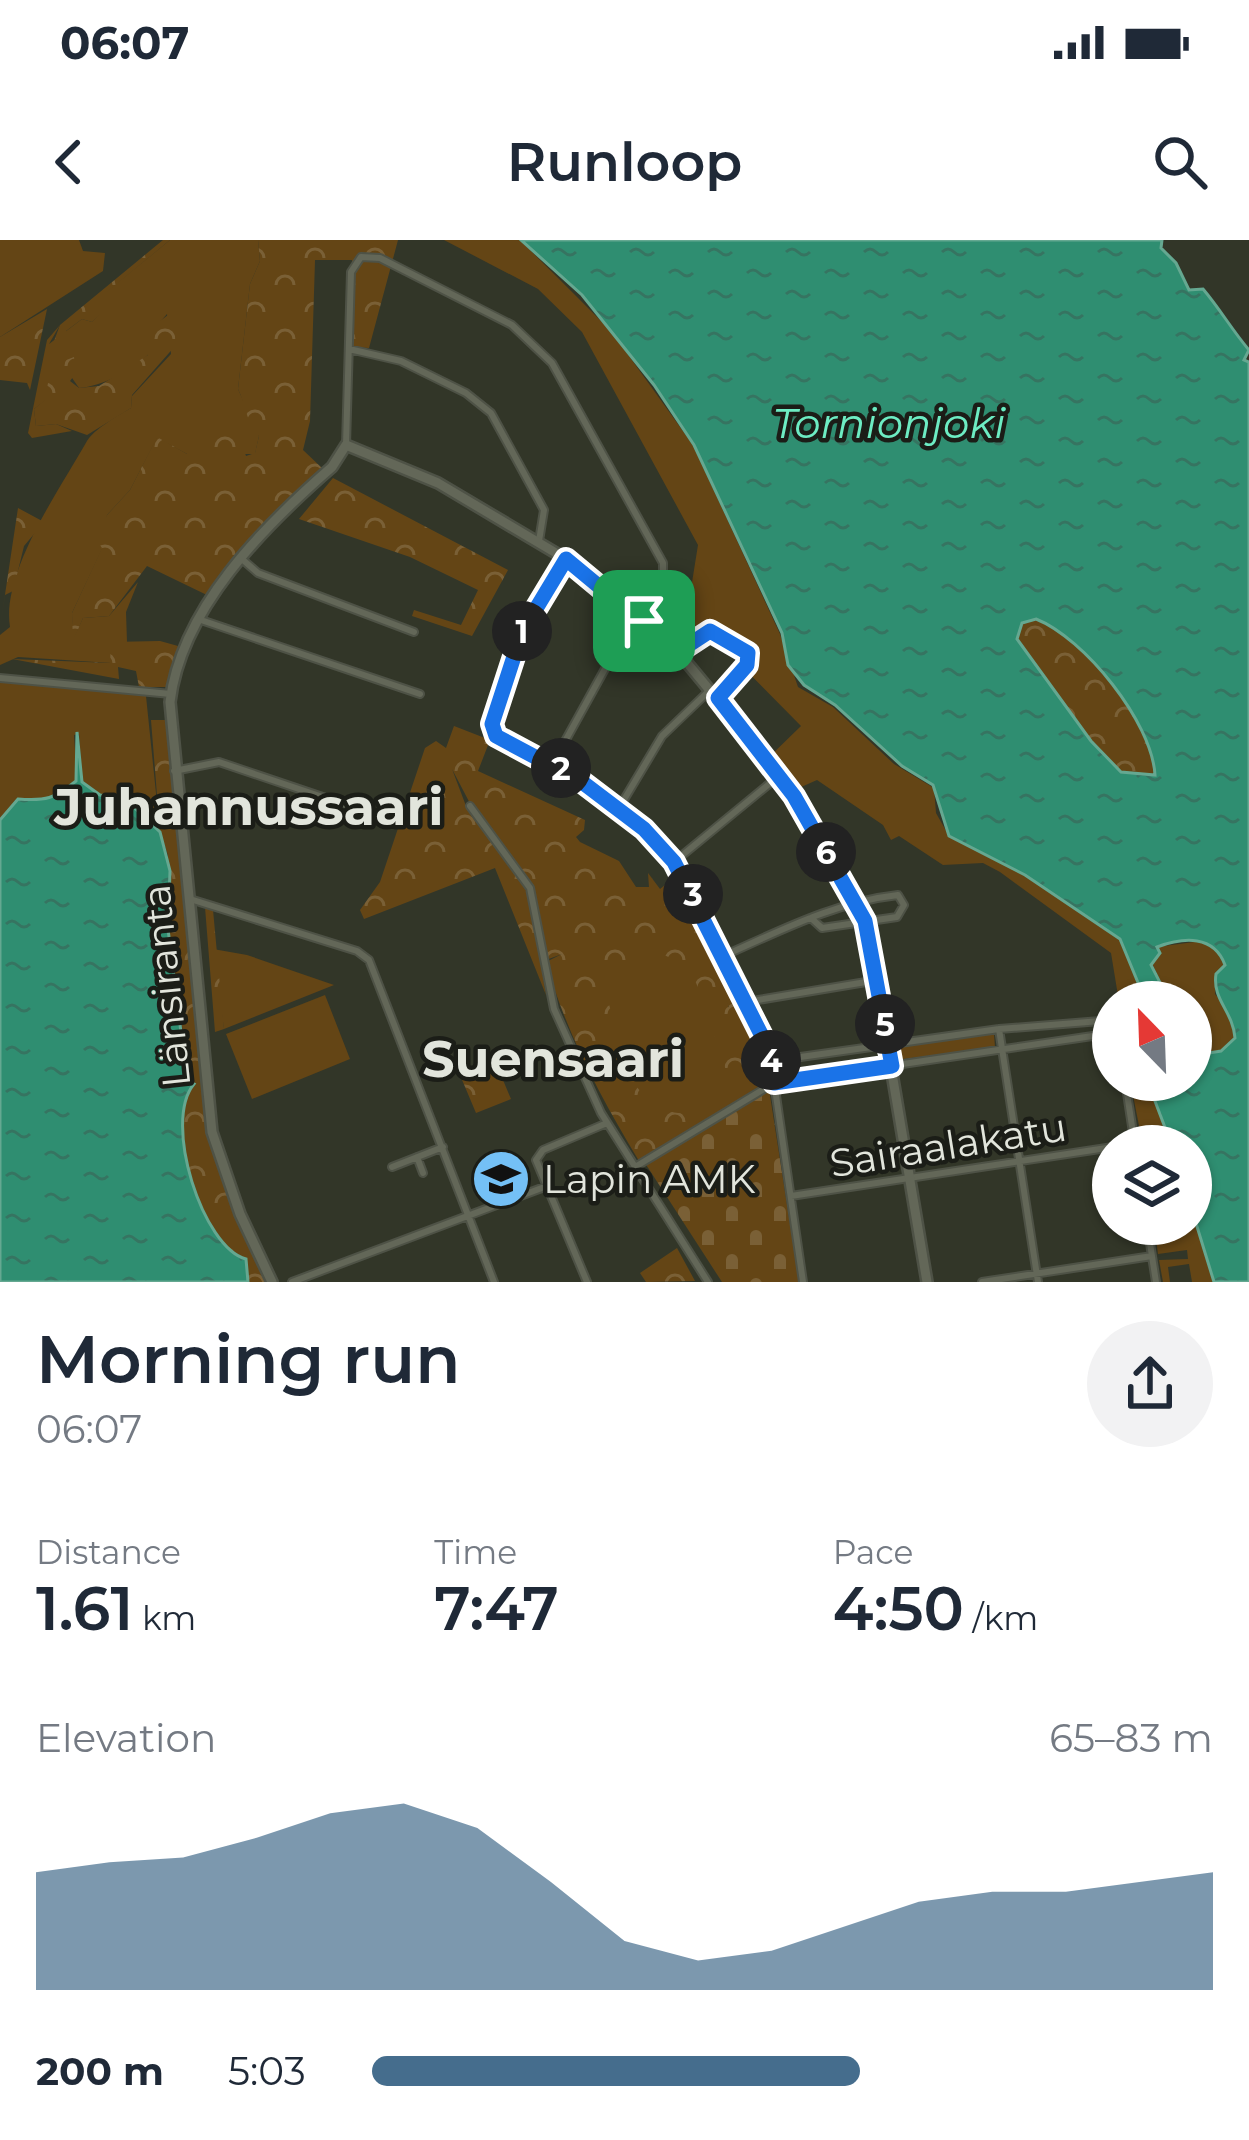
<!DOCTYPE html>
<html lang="en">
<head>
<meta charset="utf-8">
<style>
  body { margin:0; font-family:Montserrat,sans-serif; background:#f2f2f3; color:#1f2937; height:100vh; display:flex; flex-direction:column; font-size:45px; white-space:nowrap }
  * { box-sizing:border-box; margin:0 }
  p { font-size:39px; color:#747a83 }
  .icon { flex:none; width:66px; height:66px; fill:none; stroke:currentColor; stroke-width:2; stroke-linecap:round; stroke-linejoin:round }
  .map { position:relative; height:1042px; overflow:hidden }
  .drawer { display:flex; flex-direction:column; background:#fff; flex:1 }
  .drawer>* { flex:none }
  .needle { width:78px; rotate:337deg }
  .controls { position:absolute; left:1092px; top:741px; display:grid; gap:24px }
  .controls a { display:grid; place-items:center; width:120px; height:120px; border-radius:50%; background:#fff; box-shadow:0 3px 9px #0004; font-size:60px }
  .pin { position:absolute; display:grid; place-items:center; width:102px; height:102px; color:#fff; margin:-51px; border-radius:24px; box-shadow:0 6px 18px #0006 }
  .km { position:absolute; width:60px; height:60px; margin:-30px; border-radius:50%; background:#222; color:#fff; font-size:33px; line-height:60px; text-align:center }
  .round { display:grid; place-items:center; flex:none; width:126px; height:126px; border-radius:63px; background:#f2f2f3 }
  .overview { display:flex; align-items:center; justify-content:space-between; height:204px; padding:0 36px }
  h1 { font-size:66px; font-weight:600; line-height:90px }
  .figures { display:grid; grid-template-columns:repeat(3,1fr); gap:18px; height:204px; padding:12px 36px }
  .figures div { display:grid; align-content:center }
  .figures b { font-size:60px; font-weight:600 }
  .figures small { font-size:33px; font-weight:400 }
  .figures p { font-size:33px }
  .chart { height:336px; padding:24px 36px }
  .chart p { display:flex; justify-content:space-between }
  .chart svg { width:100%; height:216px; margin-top:12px; fill:#456d8d; opacity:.7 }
  ul { padding:0 36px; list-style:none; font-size:39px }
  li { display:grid; grid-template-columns:192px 144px 1fr; align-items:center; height:90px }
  li i { height:30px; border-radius:15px; background:#456d8d }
  .status { display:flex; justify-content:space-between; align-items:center; height:84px; padding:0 60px; background:#fff; direction:ltr }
  .status svg { height:33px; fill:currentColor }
  header { display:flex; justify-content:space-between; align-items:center; height:156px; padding:0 36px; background:#fff; font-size:54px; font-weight:600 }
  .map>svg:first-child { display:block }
</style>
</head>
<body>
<div class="status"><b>06:07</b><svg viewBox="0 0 49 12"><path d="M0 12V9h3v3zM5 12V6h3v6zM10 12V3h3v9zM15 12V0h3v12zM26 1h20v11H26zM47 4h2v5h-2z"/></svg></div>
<header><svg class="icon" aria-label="back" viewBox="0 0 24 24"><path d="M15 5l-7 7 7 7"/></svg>Runloop<svg class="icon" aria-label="search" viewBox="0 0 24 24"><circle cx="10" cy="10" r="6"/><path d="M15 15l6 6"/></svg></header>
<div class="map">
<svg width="1249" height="1042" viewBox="0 0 1249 1042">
  <defs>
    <pattern id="forest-crowns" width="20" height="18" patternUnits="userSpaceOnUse" patternTransform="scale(3)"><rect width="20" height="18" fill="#644515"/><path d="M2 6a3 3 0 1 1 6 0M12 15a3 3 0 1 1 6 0" fill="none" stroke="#7a6036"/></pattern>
    <pattern id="cemetery-stones" width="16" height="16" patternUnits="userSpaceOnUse" patternTransform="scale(3)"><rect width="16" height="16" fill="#644515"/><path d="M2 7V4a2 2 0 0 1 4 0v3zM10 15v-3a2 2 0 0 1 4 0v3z" fill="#7a6036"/></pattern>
    <pattern id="water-ripples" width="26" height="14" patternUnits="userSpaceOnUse" patternTransform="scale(3)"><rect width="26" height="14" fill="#2f8e71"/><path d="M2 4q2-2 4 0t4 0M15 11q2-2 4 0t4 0" fill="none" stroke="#367461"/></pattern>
  </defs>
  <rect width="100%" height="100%" fill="#323628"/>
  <!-- grass -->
  <path fill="#644515" d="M 0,0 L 79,0 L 83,11 L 105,13 L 103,31 L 0,97 Z
    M 170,0 L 258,0 L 260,21 L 250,44 L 238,149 L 259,196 L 255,214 L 187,214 L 157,198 L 130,250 L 107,275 L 103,307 L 72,373 L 74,397 L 83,378 L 109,376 L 138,342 L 126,372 L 127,402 L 111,402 L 111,423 L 18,417 L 0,425 L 0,395 L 10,387 C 1,332 60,249 87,201 C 93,190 120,174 131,168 L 132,156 L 171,114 L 167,74 L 145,99 L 148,115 C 128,131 104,146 79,148 L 70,135 L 52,139 L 46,160 L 34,169 L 36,186 L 56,184 L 72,191 L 32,198 L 28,193 L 47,100 L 60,85 L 49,104 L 82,79 L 92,82 L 113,61 L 106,52 Z
    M 444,0 L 520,0 L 611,91 L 693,205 L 780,394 L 798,447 L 833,467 L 894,524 L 934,548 L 936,573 L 949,596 L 1025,635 L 1120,699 L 1146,762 L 1119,762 L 1111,713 L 1000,632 L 983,623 L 943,625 L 899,596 L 891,600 L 883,585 L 817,540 L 790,552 L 765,521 L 801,486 L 710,394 L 678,415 L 642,379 L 658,345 L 690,355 L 698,305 L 582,92 L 538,49 Z
    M 0,437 L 146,456 L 160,592 L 124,558 L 100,555 L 82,542 L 79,494 L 74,495 L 77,541 C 56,558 42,564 14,563 L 0,580 Z
    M 637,681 L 708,720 L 728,764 L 749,853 L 645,918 L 602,840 L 567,751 Z
    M 1202,701 L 1218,709 L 1225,725 L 1216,734 L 1215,754 L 1229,771 L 1235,798 L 1221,811 L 1201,814 L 1191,802 L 1191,762 L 1170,762 L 1151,721 L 1160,713 L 1156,707 Z
    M 213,709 L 247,715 L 334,745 L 224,789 Z
    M 325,755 L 350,819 L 252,859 L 226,794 Z
    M 994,794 L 995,807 L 896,820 L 894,806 Z
    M 1130,840 L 1147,840 L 1172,906 L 1143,906 Z
    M 1191,970 L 1213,1042 L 1192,1042 L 1189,1024 L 1168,1027 L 1170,1042 L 1163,1042 L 1159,1020 L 1188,1019 L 1187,1010 L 1158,1014 L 1154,984 L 1191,984 Z"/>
  <!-- forest -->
  <path fill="url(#forest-crowns)" fill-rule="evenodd" d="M 163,0 L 170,0 L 107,52 L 118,64 L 112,74 L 103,72 L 92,82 L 82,79 L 66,91 L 68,105 L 51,109 L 60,85 Z
    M 258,0 L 398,0 L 369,108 L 351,107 L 352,20 L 315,20 L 310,181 L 303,210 L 323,229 L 209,356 L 147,326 L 109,376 L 83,378 L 73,401 L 72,373 L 102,308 L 97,301 L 107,275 L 130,250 L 157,197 L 187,214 L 198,197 L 235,186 L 246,216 L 255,213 L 259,196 C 245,180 246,165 238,149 L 250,44 L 260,21 Z
    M 47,69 L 30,150 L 27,143 L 0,140 L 0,97 Z
    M 172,72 L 176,105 L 132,155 L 131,168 L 87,195 L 56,184 L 36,186 L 34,169 L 45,160 L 51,126 L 74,117 L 76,133 L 70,141 L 79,148 L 99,146 L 148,115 L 140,105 L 144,93 Z
    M 333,238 L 508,330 L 472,396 L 412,376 L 414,370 L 461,385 L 478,350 L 410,317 L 299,279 Z
    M 18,268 L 44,282 L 24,306 L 13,351 L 5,355 L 0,388 Z
    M 1036,379 C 1086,399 1150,481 1155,535 L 1121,532 L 1091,501 L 1017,399 L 1022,383 Z
    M 160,401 L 178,406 L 168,447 L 139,447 L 136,431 L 118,427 L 119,439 L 12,419 L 110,423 L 111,402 Z
    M 151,480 L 167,480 L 210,892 L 269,1042 L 248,1042 L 242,1025 L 246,1020 C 200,1005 168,891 191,848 L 168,689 L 168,615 L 160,592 Z
    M 454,486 L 490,500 L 478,531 L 585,580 L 584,590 L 576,597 L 580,602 L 619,621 L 636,647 L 649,647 L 648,633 L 660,649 L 674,638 C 716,692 757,772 771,839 L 639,921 C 600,856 567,795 546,722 L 562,714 L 546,720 L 532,645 L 474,571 L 452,529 L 466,566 L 529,654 L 546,755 L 495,628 L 364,679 L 360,670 L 380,642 L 425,508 L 436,501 L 446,508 ZM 658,712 L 689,727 L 704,761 L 703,744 L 711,742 L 717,763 L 726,761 L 729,767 L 707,772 L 731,846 C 719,850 718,856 709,863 C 678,888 646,862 631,839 L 614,851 L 608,834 L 599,832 L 606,829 L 592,788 L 609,779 L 612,790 L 599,794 L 606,813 L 622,812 L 601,735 Z
    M 205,667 L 213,670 L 224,789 L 215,792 Z
    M 495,821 L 511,859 L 476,873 L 460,835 Z
    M 677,1008 L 695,1041 L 646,1042 L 640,1033 Z"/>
  <!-- cemetery -->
  <path fill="url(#cemetery-stones)" d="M 769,849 L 799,1042 L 722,1042 L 645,923 Z"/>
  <!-- water -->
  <path fill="url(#water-ripples)" stroke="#65a891" stroke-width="3" fill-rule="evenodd" d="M 521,0 L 1162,0 L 1161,8 L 1176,23 L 1189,50 L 1203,49 C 1220,69 1232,90 1249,110 L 1244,120 L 1249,122 L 1249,1042 L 1214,1042 L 1191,967 L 1191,906 L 1172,906 L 1147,840 L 1191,840 L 1191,802 L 1203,814 L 1221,811 L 1235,798 C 1233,771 1212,760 1216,734 L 1225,725 C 1214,695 1184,697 1157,707 L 1160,713 L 1151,725 L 1170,762 L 1146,762 L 1120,699 L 1025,635 L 949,596 L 933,545 L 902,526 L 835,465 L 804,445 L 788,425 L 782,393 L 694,205 L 654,145 L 582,55 ZM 1036,379 C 1084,398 1152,482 1155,535 L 1121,532 L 1091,501 L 1017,399 L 1022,383 Z
    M 77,492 L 82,542 L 100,555 L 124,558 L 160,592 L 170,631 L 168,689 L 187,840 L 194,844 C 162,882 203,1008 246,1019 L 248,1042 L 0,1042 L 0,580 L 18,559 C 46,561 54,559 76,541 Z"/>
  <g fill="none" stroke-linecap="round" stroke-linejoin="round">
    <!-- street casing -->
    <g stroke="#4e5246" stroke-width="10">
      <path id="street" d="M 349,109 L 401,121 L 466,153 L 491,173 L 544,270 L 539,301
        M 346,205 L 351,32 L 361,17 L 380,18 L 512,85 L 552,123 L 663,323 L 663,338 L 644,381 L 606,427 L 553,523
        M 566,319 L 522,392 L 492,489 L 553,523 L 644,589 L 674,622 L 698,663 L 771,821 L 803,1042
        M 243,320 L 258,333 L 414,392
        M 198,379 L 420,454
        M 678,412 L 710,391 L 734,410 L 746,411 L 747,425 L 718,457
        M 0,438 L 171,454
        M 174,531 L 219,522 L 388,579
        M 470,566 L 530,648 L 554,769 L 601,873 L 708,1042
        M 619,568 L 662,496 L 711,449
        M 674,622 L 780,535
        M 190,659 L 357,711 L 369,720 L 494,1042
        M 723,716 C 780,691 835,662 898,655 L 904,665 L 897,677 L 822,688 L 811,678
        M 746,762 L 878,740
        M 999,789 L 1038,1042
        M 772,821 L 999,789 L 1113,780
        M 1125,840 L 1135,906
        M 1121,906 L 1135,904
        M 417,917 L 423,933
        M 392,927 L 443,907
        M 635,927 L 774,843 L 1113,793
        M 791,956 L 1113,907
        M 1147,984 L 1156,1042
        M 292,1042 L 547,946
        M 587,1042 L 536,920 L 543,910 L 607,883
        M 982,1042 L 1152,1016"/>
    </g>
    <!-- secondary casing -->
    <g stroke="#4e5246" stroke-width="14">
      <path id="secondary" d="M 272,1042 L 240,974 L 212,892 L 170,462 C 181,369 264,286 332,227 L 346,205 L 438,243 L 566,319 L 678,412 L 780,535 L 869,696 L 927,1042"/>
    </g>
    <!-- street -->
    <use href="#street" stroke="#636758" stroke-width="6"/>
    <!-- secondary -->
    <use href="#secondary" stroke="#636758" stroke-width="9"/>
  </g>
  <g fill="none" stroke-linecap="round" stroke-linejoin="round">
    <!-- route casing -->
    <g stroke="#fff" stroke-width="24">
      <path id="route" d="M 566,319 L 678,412 L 710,391 L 748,413 L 747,425 L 718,458 L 794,556 L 865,681 L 892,826 L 774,843 L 764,800 L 674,622 L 644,589 L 582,542 L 496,496 L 492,484 L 522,392 Z"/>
    </g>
    <!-- route -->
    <use href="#route" stroke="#1a73e8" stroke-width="15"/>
  </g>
  <!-- icons -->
  <defs>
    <g id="university-disc" transform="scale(3)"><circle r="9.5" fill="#74c0f6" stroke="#1b1d17"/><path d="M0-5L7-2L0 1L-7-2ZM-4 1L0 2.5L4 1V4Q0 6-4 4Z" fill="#111"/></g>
  </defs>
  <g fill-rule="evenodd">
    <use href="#university-disc" x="501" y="939"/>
  </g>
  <g text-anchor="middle" stroke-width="9" stroke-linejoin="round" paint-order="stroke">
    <!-- street labels -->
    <g font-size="39" fill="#e2e5dc" stroke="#1b1d17">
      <text transform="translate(166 746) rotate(-96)" y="14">Länsiranta</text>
      <text transform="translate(948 905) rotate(-9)" y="14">Sairaalakatu</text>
    </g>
    <!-- poi labels -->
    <g font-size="39" fill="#e2e5dc" stroke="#1b1d17" text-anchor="start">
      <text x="543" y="953">Lapin AMK</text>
    </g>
    <!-- water labels -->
    <g font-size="42" font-style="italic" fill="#6decc3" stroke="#1b1d17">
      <text x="889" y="198">Tornionjoki</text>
    </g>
    <!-- district labels -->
    <g font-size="51" font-weight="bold" fill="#e2e5dc" stroke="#1b1d17">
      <text x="249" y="585">Juhannussaari</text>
      <text x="553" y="837">Suensaari</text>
    </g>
  </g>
</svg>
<div class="controls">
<a><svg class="needle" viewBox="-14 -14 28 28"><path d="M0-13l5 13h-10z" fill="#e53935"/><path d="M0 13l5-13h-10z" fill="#747a83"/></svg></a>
<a><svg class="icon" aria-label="layers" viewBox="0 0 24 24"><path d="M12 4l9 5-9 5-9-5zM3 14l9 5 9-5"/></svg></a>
</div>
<div class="pin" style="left:644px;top:381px;background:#1e9e55"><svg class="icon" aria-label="arrive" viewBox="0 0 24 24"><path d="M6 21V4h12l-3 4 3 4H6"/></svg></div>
<b class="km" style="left:522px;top:391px">1</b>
<b class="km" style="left:561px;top:528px">2</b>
<b class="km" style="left:693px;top:654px">3</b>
<b class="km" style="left:771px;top:820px">4</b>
<b class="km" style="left:885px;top:784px">5</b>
<b class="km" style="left:826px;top:612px">6</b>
</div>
<section class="drawer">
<div class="overview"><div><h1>Morning run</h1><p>06:07</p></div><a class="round"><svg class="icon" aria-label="share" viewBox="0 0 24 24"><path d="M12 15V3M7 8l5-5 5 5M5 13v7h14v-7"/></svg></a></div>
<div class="figures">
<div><p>Distance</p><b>1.61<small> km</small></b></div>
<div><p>Time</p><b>7:47</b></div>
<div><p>Pace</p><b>4:50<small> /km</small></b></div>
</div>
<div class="chart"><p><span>Elevation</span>65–83 m</p>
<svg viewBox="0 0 160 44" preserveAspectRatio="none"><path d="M0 44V20L10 18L20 17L30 13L40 8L50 6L60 11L70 22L80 34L90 38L100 36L110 31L120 26L130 24L140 24L150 22L160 20V44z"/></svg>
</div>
<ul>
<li><b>200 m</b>5:03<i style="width:58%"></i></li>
</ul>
</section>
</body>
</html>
